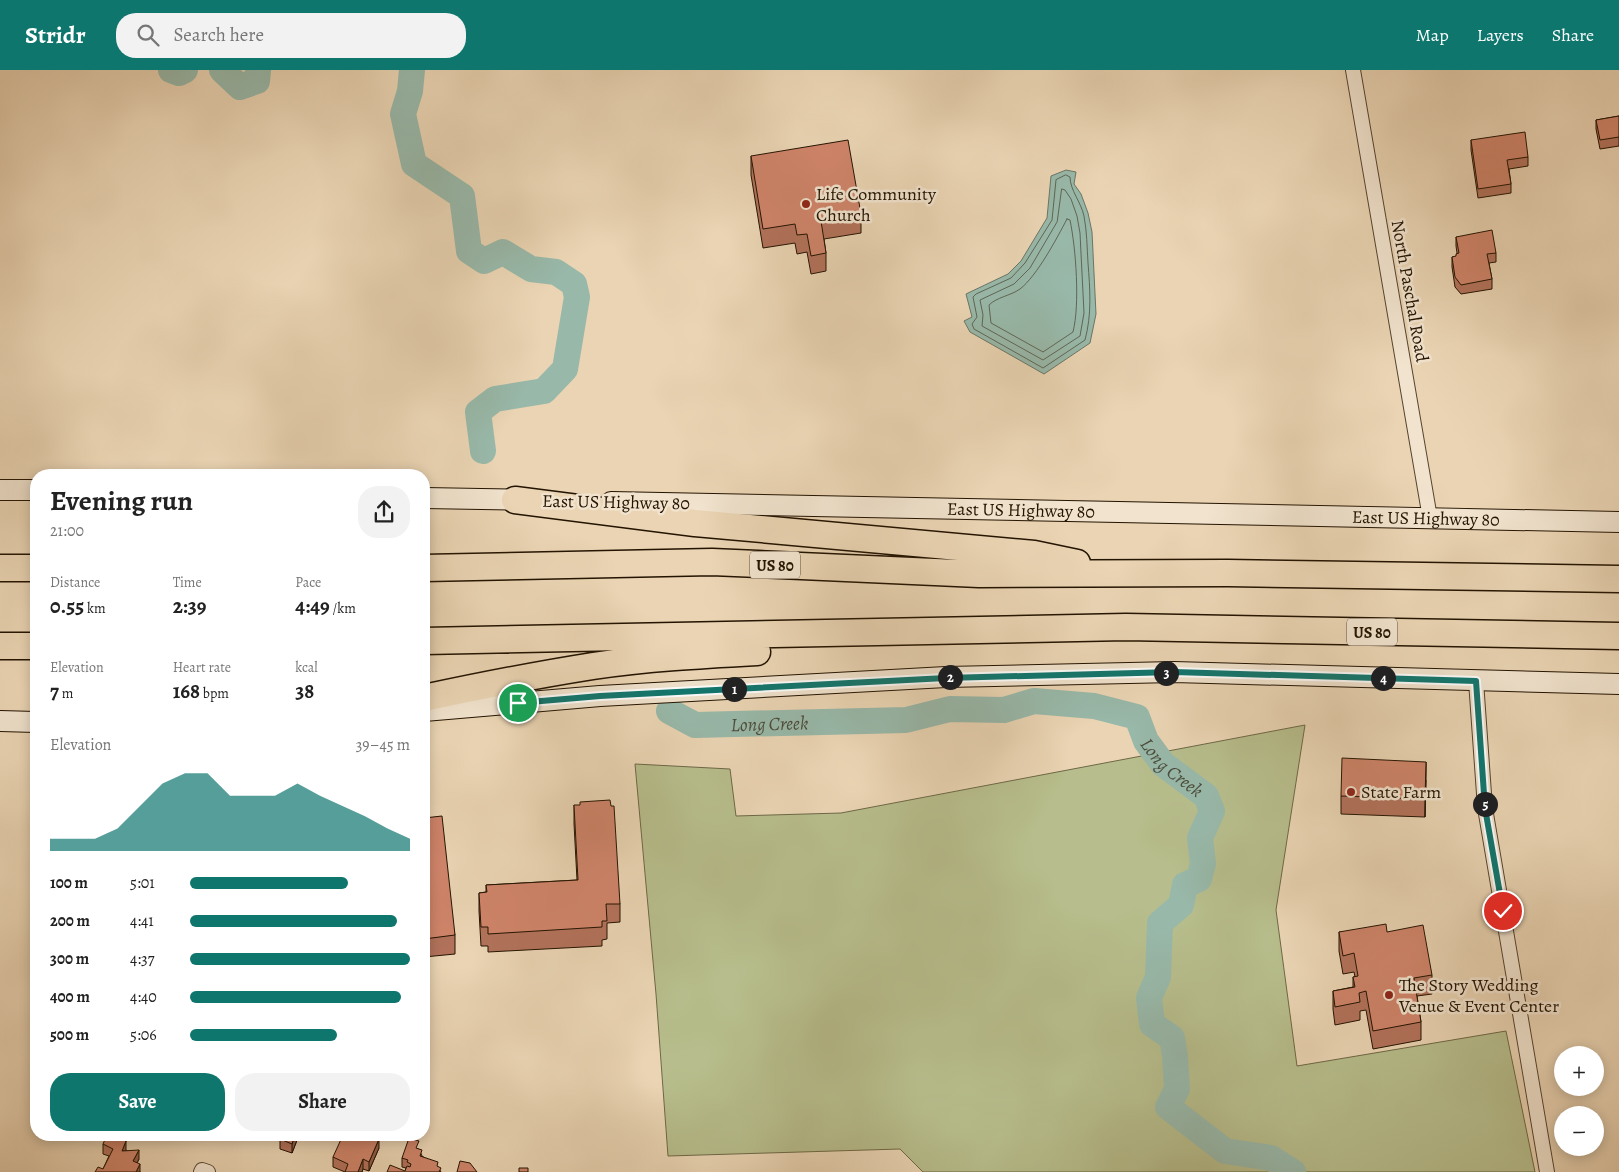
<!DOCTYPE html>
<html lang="en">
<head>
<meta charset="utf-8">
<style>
  body { margin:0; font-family:Alegreya,serif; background:#f2f2f2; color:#222; height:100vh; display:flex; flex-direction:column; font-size:19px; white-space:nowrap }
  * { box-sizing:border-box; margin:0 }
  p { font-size:16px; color:#767676 }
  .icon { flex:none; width:28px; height:28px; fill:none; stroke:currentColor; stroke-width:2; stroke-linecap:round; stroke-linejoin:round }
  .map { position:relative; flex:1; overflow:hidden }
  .side { position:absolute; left:30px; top:399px; width:400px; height:672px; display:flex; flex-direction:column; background:#fff; border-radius:20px; box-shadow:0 2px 12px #0003 }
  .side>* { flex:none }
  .tools { position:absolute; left:1554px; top:976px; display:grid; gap:10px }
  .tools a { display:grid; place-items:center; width:50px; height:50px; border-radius:50%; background:#fff; box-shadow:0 2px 12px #0003; font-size:25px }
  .pin { position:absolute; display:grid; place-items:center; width:42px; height:42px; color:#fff; margin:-21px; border:2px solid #fff; border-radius:50%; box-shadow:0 1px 5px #0007 }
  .km { position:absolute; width:25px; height:25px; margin:-12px; border-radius:50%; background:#222; color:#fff; font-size:14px; line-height:25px; text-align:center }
  .round { display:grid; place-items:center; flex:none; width:52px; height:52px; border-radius:20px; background:#f2f2f2 }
  .head { display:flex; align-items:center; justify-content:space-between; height:85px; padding:0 20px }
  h1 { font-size:28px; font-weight:600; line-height:38px }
  .figures { display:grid; grid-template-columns:repeat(3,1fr); gap:8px; height:85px; padding:5px 20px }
  .figures div { display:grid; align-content:center }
  .figures b { font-size:21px; font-weight:600 }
  .figures small { font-size:14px; font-weight:400 }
  .figures p { font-size:14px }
  .chart { height:140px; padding:10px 20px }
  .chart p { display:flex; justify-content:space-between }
  .chart svg { width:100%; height:90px; margin-top:5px; fill:#0f766e; opacity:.7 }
  .button { display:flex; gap:10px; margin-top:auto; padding:10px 20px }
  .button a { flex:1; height:58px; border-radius:20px; background:#0f766e; color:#fff; font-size:20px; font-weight:600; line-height:58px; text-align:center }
  .button a+a { background:#f2f2f2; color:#222 }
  ul { padding:0 20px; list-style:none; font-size:16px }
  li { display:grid; grid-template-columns:80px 60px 1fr; align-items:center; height:38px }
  li i { height:12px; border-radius:6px; background:#0f766e }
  header { display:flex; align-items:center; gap:30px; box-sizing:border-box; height:70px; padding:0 25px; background:#0f766e; color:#fff }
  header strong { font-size:24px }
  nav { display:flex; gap:28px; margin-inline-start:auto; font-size:18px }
  .search { width:350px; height:45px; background:#f2f2f2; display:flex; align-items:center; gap:12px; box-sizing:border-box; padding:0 18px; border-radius:20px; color:#767676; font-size:19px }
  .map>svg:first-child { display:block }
</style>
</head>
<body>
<header>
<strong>Stridr</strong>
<div class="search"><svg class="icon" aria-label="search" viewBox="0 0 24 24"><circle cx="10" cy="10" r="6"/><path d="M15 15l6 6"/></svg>Search here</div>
<nav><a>Map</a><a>Layers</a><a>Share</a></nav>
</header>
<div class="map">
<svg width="1619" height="1102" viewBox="0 0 1619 1102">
  <rect width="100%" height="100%" fill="#ead4b3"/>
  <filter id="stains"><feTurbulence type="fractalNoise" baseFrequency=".004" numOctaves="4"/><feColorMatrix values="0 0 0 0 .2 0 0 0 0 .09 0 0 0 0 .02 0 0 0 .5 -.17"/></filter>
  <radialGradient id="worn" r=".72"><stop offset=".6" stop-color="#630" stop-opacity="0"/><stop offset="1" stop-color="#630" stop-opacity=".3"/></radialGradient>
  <!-- green -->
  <path fill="#b7bd8c" stroke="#6d6846" d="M 1305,655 L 1276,840 L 1297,996 L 1506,961 L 1535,1102 L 923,1102 L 900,1079 L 668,1086 L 656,924 L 635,694 L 730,699 L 736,746 L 841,743 Z"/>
  <!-- water -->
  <path fill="#98b8a9" stroke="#697666" d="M 1066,100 L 1076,102 L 1074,114 L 1081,124 L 1088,143 L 1092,162 L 1096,244 L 1090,273 L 1044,304 L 970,262 L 964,251 L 972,247 L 966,224 L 1008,204 L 1021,191 L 1047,148 L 1051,106 Z"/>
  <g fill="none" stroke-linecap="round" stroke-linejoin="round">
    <!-- shore -->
    <path stroke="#5e6655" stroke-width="1" d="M 1066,105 L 1070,107 C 1070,120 1081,132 1084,146 C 1087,162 1087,177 1088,193 C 1090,219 1092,244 1085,270 L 1043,298 L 974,259 L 972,254 L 977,247 L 973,227 L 976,224 L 1011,208 L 1025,193 L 1052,150 L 1056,110 Z
      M 1062,119 L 1065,120 L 1071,129 L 1077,146 L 1080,163 L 1084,243 L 1080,266 L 1043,290 L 982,256 L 983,245 L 980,230 L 1014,214 L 1030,198 L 1057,152 Z
      M 1067,149 L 1070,150 C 1076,179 1080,234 1073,262 L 1043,282 L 991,253 L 989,235 C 997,227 1010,226 1020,219 C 1037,206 1057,168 1067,149 Z"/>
    <!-- river -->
    <g stroke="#98b8a9" stroke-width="26">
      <path d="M 171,0 L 179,3 L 185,0"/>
      <path d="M 222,0 L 240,17 L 257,11 L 258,0"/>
      <path d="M 412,0 L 410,21 L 403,44 L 414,94 L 462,126 L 469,181 L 484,191 L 503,182 L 531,199 L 556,202 L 574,214 L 577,227 L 565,299 L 544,321 L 495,329 L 478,342 L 483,381"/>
      <path id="s1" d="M 669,641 L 695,655 L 906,650 L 950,639 L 1004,640 L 1034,631 L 1094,636 L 1137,647 L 1146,671 L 1163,694 L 1206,726 L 1212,741 L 1200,768 L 1203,794 L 1199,809 L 1185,815 L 1181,835 L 1160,853 L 1158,907 L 1149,928 L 1152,954 L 1172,968 L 1175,986 L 1177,1019 L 1168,1037 L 1225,1081 L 1271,1088 L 1293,1102"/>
    </g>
    <!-- street casing -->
    <g stroke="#55432e" stroke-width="16">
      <path id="street" d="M 1353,0 L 1430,448
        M 1476,611 L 1485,738 L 1547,1102
        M 201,1102 L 202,1100 L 208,1102"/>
    </g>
    <!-- secondary casing -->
    <g stroke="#231301" stroke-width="22">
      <g id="secondary">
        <path d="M 0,420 L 36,420"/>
        <path d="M 424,428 L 530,430"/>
        <path id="s2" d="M 611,432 L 1619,452"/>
        <path d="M 424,641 L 600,626 L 946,607 L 1174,602 L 1619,614"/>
        <path d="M 0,651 L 36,652"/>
      </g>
    </g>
    <!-- highway casing -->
    <g stroke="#231301" stroke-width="29">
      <path id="highway" d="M 515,430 L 695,453 L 1034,484 L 1077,493
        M 0,498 L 36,498
        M 424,498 L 712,492 L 979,504 L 1228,503 L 1619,509
        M 424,571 L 1126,557 L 1619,566
        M 0,576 L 36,576
        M 424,628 C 480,616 536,605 593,596 C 647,588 702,585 757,582"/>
    </g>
    <!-- street -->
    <use href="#street" stroke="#f1e3ce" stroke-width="14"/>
    <!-- secondary -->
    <use href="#secondary" stroke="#f1e3ce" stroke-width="20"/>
    <!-- highway -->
    <use href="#highway" stroke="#ead4b3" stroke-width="26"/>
  </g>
  <!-- wall -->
  <path fill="#b2725b" stroke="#231301" d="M 1619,46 L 1619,76 L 1600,79 L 1596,59 L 1596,50 Z
    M 1471,70 L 1528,87 L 1528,96 L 1509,99 L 1511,114 L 1511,123 L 1478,128 L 1471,80 Z
    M 751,86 L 861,144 L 861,163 L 824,169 L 826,183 L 826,201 L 811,204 L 807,182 L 797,184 L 795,173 L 763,178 L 751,105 Z
    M 1456,167 L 1496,183 L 1496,192 L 1489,193 L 1492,209 L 1492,219 L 1461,224 L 1455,217 L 1452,197 L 1452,187 L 1456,187 L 1457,183 L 1456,176 Z
    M 1426,710 L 1425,747 L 1341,744 L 1341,726 Z
    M 574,735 L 620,834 L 620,852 L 607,853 L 607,869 L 602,870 L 602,876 L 488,882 L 488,876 L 481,876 L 479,841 L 479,823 L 486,822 L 486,815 L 577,810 L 574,754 Z
    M 424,748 L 455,865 L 455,884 L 424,887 Z
    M 1339,862 L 1387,862 L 1432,905 L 1432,924 L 1417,926 L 1421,952 L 1421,970 L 1373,979 L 1366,940 L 1360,941 L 1360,950 L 1335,955 L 1333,939 L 1333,921 L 1353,917 L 1353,907 L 1355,907 L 1354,902 L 1343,904 L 1339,881 Z
    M 281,1065 L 299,1065 L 292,1083 L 280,1079 L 280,1069 Z
    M 103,1074 L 126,1080 L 139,1089 L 137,1093 L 140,1102 L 103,1099 L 109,1086 L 103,1084 Z
    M 379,1078 L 369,1101 L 363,1099 L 362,1102 L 345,1102 L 333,1097 L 333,1087 Z
    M 419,1079 L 422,1086 L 438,1097 L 441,1102 L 405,1101 L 406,1098 L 402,1097 L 402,1088 Z"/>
  <!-- shaded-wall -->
  <path fill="#915c4a" stroke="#231301" d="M 1426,692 L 1426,710 L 1425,747 L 1425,729 Z
    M 295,1065 L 299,1065 L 292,1083 L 292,1074 Z
    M 379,1069 L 379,1078 L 369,1101 L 369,1092 Z
    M 126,1071 L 126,1081 L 122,1081 Z
    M 139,1080 L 139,1089 L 133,1101 L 133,1091 Z
    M 363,1089 L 363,1099 L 362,1102 L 358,1102 Z
    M 140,1094 L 140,1102 L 136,1102 Z"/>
  <!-- building -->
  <path fill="#cf846a" stroke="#231301" d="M 1619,46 L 1619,67 L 1600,70 L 1596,50 Z
    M 1525,62 L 1528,87 L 1507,90 L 1511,114 L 1478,119 L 1471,70 Z
    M 848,70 L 861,144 L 821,151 L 826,183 L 811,186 L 807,164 L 797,165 L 795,154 L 763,159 L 751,86 Z
    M 1492,160 L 1496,183 L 1487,184 L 1492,209 L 1461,215 L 1455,207 L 1452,187 L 1456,186 L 1456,184 L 1459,183 L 1456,167 Z
    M 1342,688 L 1426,692 L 1425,729 L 1341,726 Z
    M 610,730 L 611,736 L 614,736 L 620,834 L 606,834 L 607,851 L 602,851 L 602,857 L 488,864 L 488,857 L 481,857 L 479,823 L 487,822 L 486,815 L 578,810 L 574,735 L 580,735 L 580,732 Z
    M 442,746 L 455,865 L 424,869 L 424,748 Z
    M 1386,854 L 1387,862 L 1423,855 L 1432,905 L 1414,908 L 1421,952 L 1373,961 L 1366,921 L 1359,923 L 1360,932 L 1335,937 L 1333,921 L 1355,917 L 1353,907 L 1358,906 L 1354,883 L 1343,886 L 1339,862 Z
    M 107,1065 L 112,1065 L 126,1071 L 122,1081 L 139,1080 L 133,1091 L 140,1094 L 136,1102 L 95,1102 L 98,1097 L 103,1099 L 113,1079 L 103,1074 Z
    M 281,1065 L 295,1065 L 292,1074 L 280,1069 Z
    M 343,1065 L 371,1065 L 379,1069 L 369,1092 L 363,1089 L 358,1102 L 345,1102 L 348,1094 L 333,1087 Z
    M 409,1068 L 419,1071 L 416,1078 L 422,1080 L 420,1086 L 438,1092 L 437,1096 L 441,1098 L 439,1102 L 387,1102 L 390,1095 L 405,1101 L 407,1096 L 410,1097 L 411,1094 L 407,1092 L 408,1090 L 402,1088 Z
    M 460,1091 L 470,1093 L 477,1102 L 457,1102 Z
    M 519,1098 L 528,1098 L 528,1102 L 519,1102 Z"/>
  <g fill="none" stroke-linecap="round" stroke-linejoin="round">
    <!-- route casing -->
    <g stroke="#fff" stroke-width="10">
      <path id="route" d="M 518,633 L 600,626 L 946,608 L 1174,602 L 1476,611 L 1485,738 L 1503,841"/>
    </g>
    <!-- route -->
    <use href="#route" stroke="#0f766e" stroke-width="6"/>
  </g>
  <!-- markers -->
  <g fill="#8f2418" stroke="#f1e3ce" stroke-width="2">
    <circle cx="806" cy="134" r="5"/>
    <circle cx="1351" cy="722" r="5"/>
    <circle cx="1389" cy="925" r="5"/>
  </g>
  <g text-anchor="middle" stroke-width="5" stroke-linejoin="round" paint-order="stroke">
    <!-- shield labels -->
    <g fill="#f1e3ce" stroke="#61513e" stroke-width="1">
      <rect x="750" y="481.5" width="50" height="27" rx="4"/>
      <rect x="1347" y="548.5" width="50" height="27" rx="4"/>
    </g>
    <g font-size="16" font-weight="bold" fill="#231301">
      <text x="775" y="501">US 80</text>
      <text x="1372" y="568">US 80</text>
    </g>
    <!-- poi labels -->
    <g font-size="18" fill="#231301" stroke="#f1e3ce" text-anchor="start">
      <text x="816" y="130">Life Community<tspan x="816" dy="21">Church</tspan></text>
      <text x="1361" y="728">State Farm</text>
      <text x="1399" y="921">The Story Wedding<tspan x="1399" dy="21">Venue &amp; Event Center</tspan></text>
    </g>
    <!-- street labels -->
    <g font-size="18" fill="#231301" stroke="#f1e3ce">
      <text transform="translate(1410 221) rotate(80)" y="6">North Paschal Road</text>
      <text transform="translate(616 432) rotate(1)" y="6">East US Highway 80</text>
      <text dy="6" stroke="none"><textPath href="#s2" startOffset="410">East US Highway 80</textPath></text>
      <text dy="6" stroke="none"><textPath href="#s2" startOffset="815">East US Highway 80</textPath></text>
    </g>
    <!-- water labels -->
    <g font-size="19" font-style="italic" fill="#4c4d3c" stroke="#f1e3ce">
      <text dy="7" stroke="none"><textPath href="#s1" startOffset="104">Long Creek</textPath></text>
      <text dy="7" stroke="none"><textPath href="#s1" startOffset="539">Long Creek</textPath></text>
    </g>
  </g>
  <rect width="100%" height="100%" filter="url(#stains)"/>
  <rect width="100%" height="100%" fill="url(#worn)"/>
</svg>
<div class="tools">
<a>+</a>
<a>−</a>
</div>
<div class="pin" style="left:518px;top:633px;background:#1e9e55"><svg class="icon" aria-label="arrive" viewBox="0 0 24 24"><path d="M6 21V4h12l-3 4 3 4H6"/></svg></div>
<div class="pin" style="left:1503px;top:841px;background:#d93025"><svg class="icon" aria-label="check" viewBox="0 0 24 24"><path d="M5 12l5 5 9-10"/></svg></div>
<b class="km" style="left:734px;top:619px">1</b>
<b class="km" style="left:950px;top:607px">2</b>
<b class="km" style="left:1166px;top:603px">3</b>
<b class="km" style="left:1383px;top:608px">4</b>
<b class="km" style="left:1485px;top:734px">5</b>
<section class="side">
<div class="head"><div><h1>Evening run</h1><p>21:00</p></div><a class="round"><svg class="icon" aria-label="share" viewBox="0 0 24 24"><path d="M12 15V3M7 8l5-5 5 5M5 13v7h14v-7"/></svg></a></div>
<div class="figures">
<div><p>Distance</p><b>0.55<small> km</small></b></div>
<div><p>Time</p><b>2:39</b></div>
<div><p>Pace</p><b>4:49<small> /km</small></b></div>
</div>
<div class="figures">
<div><p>Elevation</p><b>7<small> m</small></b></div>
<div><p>Heart rate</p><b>168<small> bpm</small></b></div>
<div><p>kcal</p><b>38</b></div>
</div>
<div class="chart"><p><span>Elevation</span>39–45 m</p>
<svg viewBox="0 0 160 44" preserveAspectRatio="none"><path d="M0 44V38L10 38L20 38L30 33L40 22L50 11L60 6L70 6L80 17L90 17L100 17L110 11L120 17L130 22L140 27L150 33L160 38V44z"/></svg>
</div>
<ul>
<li><b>100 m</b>5:01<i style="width:72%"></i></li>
<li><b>200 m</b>4:41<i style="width:94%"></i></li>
<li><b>300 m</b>4:37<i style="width:100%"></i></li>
<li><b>400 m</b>4:40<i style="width:96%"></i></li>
<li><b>500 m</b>5:06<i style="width:67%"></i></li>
</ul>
<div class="button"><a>Save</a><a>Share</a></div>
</section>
</div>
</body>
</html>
